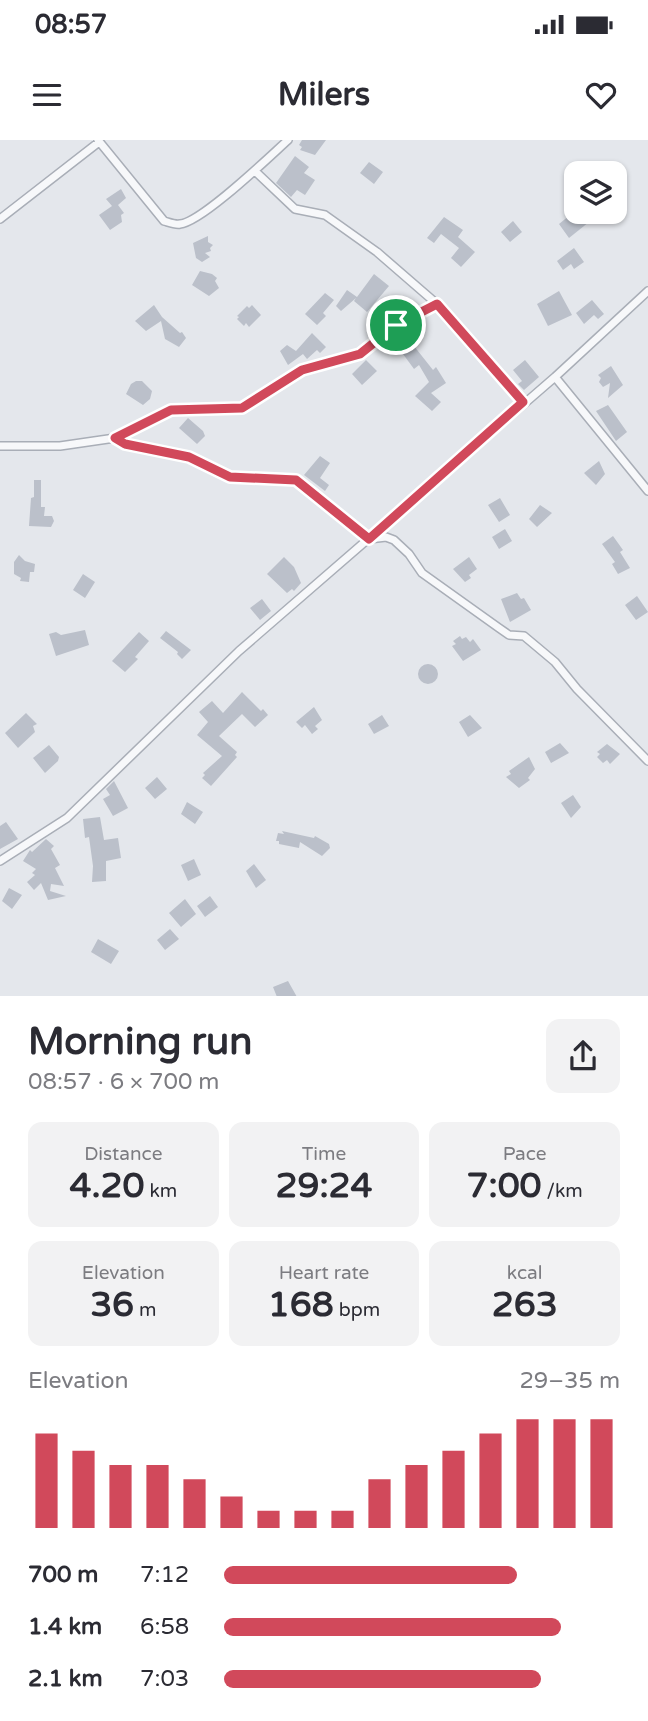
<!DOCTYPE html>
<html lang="en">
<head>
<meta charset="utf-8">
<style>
  body { margin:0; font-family:"Varela Round",sans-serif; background:#f2f2f3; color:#2b2b33; height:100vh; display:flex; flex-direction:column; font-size:26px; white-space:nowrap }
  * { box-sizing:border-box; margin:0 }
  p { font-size:23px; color:#7c7c81 }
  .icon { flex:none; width:38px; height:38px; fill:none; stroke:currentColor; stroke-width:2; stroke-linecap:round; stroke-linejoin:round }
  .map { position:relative; height:856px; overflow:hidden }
  .side { display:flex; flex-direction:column; background:#fff; flex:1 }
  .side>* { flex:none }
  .controls { position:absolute; left:564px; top:21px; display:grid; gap:14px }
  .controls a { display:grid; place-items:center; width:63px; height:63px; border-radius:14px; background:#fff; box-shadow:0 2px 5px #0004; font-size:35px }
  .pin { position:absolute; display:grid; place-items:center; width:60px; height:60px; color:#fff; margin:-30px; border:4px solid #fff; border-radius:50%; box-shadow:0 2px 7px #0007 }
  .round { display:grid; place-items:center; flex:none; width:74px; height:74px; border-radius:14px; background:#f2f2f3 }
  .summary { display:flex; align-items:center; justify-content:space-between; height:119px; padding:0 28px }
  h1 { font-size:38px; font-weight:700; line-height:52px }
  .metrics { display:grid; grid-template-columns:repeat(3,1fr); gap:10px; height:119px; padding:7px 28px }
  .metrics div { display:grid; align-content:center; border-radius:14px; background:#f2f2f3; text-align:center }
  .metrics b { font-size:35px; font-weight:700 }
  .metrics small { font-size:19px; font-weight:400 }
  .metrics p { font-size:19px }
  .chart { height:196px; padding:14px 28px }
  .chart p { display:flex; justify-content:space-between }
  .chart svg { width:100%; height:126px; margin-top:7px; stroke:#d1495b; stroke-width:6 }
  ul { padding:0 28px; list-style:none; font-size:23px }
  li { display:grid; grid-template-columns:112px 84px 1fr; align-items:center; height:52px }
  li i { height:18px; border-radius:9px; background:#d1495b }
  .status { display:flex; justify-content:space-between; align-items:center; height:49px; padding:0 35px; background:#fff; direction:ltr }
  .status svg { height:19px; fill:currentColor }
  header { display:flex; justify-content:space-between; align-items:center; height:91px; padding:0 28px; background:#fff; font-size:32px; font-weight:700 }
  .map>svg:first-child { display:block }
</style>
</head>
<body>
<div class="status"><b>08:57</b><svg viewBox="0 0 49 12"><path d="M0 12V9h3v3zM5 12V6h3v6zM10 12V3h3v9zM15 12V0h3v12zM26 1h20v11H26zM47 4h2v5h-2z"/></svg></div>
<header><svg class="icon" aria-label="menu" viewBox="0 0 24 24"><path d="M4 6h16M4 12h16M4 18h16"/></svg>Milers<svg class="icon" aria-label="heart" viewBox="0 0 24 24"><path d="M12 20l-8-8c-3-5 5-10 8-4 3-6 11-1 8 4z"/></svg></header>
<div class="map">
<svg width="648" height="857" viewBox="0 0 648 857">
  <rect width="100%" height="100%" fill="#e4e7ec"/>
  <!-- building -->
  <path fill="#bbc0ca" d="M 302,0 L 326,0 L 315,15 L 300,10 L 302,7 L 299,5 Z
    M 295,16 L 309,27 L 304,33 L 315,40 L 305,55 L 297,50 L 291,57 L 276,43 Z
    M 369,22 L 383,32 L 374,44 L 360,33 Z
    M 121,49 L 126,58 L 118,65 L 124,73 L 121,75 L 122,82 L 110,90 L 99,75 L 112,66 L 106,59 Z
    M 570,75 L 576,82 L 584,76 L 589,82 L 569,98 L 559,84 Z
    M 444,77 L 463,90 L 458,97 L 475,112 L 461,127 L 451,118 L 459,108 L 441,94 L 434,103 L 427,98 Z
    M 513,81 L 522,92 L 510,102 L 501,92 Z
    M 208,96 L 208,102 L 213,105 L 210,108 L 211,111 L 205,113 L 210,117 L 202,122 L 196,118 L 193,103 Z
    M 574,108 L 584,122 L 574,129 L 571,124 L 563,130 L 557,121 Z
    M 200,131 L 212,134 L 217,138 L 215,141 L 219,148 L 209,156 L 192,145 Z
    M 374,134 L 389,146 L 367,172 L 354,161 L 356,158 L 341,171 L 336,166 L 347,150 L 357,157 Z
    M 559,151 L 572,175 L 548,186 L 537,164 Z
    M 325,153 L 334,160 L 323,173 L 326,176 L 317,185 L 305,174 Z
    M 592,160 L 604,174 L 598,179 L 594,175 L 584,184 L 576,173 Z
    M 154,165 L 162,177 L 180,193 L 182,192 L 186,198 L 179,207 L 165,199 L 161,181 L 146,191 L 135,181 Z
    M 252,165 L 261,175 L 249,187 L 246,183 L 244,186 L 237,179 L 239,177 L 237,176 L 247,166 L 249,168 Z
    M 312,193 L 326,207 L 320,213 L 317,210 L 307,219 L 303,214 L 288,225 L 280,211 L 287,205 L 296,211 Z
    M 414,206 L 433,230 L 436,227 L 446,243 L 431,253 L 441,262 L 432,271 L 415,256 L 429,242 L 419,225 L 414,229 L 403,214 Z
    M 366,220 L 377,231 L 362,245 L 352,234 Z
    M 525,220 L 539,237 L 524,250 L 518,244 L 522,241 L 513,230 Z
    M 611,226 L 623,245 L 608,258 L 610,243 L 603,247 L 599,242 L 601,238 L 598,235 Z
    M 136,241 L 142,241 L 152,251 L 150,259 L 143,265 L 126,254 L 131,244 Z
    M 608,265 L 627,292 L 616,301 L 596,271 Z
    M 188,278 L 203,291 L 205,296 L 197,304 L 179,288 Z
    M 320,316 L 330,323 L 320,338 L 329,345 L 325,351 L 304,335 Z
    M 599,321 L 605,334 L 596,345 L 584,333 Z
    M 34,340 L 41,340 L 41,367 L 45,367 L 44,376 L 52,376 L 54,381 L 51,387 L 29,386 L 31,358 L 34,357 Z
    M 500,358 L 510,375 L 499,382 L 488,365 Z
    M 540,365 L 552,373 L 537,387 L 529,379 Z
    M 505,389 L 512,401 L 499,409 L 492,397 Z
    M 613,396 L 623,410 L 620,412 L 630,428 L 618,434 L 612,424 L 615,422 L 602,404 Z
    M 19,415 L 25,421 L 35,424 L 34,432 L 30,432 L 29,442 L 20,441 L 21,438 L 14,434 L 14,422 Z
    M 284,417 L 294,427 L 301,443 L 294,451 L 292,449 L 287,453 L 267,434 Z
    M 469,417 L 477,429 L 469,435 L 471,438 L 465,442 L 453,429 Z
    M 83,434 L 95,442 L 85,458 L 73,450 Z
    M 517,453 L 521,459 L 524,458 L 531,470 L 510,482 L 501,459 Z
    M 637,456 L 648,472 L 636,480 L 625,465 Z
    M 262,459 L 271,471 L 260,480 L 250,468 Z
    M 85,490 L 89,505 L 56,516 L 49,494 L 56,492 L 61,495 Z
    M 166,491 L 191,510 L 182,519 L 177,514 L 178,512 L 160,498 Z
    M 139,492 L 149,501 L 135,517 L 138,519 L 125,532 L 112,521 Z
    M 460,496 L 462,499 L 466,497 L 470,502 L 473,499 L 481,510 L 463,521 L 452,506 L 456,504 L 453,501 Z
    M418 534a10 10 0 1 1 20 0a10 10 0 1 1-20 0Z
    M 242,552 L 261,571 L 263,569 L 268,575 L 255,587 L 242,574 L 219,596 L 237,612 L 235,615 L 237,617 L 211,646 L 202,638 L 205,635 L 203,633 L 222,616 L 197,595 L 208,582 L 199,572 L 212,561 L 223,573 Z
    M 314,567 L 322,580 L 315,586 L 318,589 L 312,594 L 305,585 L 302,588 L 296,582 Z
    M 26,573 L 37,584 L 33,586 L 35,592 L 18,608 L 5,593 Z
    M 382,575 L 389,586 L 374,594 L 368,584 Z
    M 470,575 L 482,588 L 468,597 L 459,582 Z
    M 560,603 L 569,613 L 551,623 L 545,612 Z
    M 607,604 L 620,614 L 610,624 L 607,620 L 603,623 L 597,617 L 600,614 L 597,612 Z
    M 49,605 L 59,617 L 58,621 L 45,633 L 33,618 Z
    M 529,617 L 535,629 L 528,638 L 530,640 L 519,648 L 506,637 L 511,634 L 509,631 Z
    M 157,637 L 167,649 L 155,659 L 145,648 Z
    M 114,641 L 128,668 L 113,676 L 103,659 L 110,655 L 106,649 Z
    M 573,655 L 581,667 L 571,678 L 561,663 Z
    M 187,662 L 203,672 L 195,684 L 181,674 Z
    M 100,677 L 104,700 L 118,698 L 121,718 L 106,721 L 106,741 L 92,742 L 93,726 L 89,697 L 85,698 L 83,679 Z
    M 6,682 L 18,699 L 0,709 L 0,686 Z
    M 282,691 L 314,698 L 315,696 L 329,704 L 330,708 L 322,716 L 300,702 L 299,708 L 279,704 L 279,701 L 276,701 L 278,693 L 284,694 Z
    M 46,699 L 54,706 L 51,709 L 60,725 L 55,728 L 64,746 L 51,744 L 50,751 L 66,756 L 48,760 L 41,743 L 34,750 L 27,742 L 35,735 L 32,733 L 36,729 L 23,721 L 30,710 L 32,712 Z
    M 194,719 L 201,735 L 188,741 L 181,725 Z
    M 254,724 L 266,740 L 256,748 L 246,731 Z
    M 9,748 L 22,755 L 12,769 L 2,761 Z
    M 210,756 L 218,767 L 205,777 L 197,766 Z
    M 185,759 L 196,774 L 181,787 L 169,773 Z
    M 170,789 L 179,799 L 165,810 L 157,800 Z
    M 98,799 L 119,811 L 111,824 L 91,812 Z
    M 288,841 L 297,857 L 277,857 L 273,847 Z"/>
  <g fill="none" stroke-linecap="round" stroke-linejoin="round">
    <!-- minor casing -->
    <g stroke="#a9aeb7" stroke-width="10">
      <path id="minor" d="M 98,0 L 164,81 C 168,82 175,85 180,84 C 202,82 269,17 288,0
        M 255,31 L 295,69 L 325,75 L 377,112 L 437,164
        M 0,79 L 99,2
        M 555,237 L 648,351
        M 115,298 L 125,304 L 189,317 L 230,337 L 296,340 L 369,399 L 386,397 L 394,400 L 409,414 L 422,433 L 499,488 L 509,495 L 524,496 L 555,522 L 577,549 L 648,621
        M 0,306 L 60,306 L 115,298 L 171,270 L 241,268 L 302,230 L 361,214 L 396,185 L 437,164 L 523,262
        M 0,721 L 67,678 L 239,511 L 555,237 L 648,151"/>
    </g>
    <!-- minor -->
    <use href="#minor" stroke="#f7f8fa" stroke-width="7"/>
  </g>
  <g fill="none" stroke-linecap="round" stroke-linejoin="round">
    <!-- route casing -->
    <g stroke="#fff" stroke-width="14">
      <path id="route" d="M 437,164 L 523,262 L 369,399 L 296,340 L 230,337 L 189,317 L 125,304 L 115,298 L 171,270 L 242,268 L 302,230 L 360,214 L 396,185 Z"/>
    </g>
    <!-- route -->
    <use href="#route" stroke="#d1495b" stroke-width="9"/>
  </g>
</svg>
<div class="controls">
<a><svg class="icon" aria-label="layers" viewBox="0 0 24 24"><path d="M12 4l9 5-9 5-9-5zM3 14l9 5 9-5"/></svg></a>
</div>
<div class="pin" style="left:396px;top:185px;background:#1e9e55"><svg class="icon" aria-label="arrive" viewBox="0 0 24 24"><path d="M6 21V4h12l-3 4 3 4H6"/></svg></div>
</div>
<section class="side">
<div class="summary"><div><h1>Morning run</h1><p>08:57 · 6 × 700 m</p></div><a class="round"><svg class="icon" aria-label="share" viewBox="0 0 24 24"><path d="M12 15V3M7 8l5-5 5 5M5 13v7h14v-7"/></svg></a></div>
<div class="metrics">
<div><p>Distance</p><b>4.20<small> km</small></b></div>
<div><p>Time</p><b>29:24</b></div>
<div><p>Pace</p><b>7:00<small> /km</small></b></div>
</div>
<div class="metrics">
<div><p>Elevation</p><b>36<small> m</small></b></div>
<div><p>Heart rate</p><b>168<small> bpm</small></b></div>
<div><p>kcal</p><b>263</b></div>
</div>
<div class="chart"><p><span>Elevation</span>29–35 m</p>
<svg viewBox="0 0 160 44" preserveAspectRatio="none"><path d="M5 44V11M15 44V17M25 44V22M35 44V22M45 44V27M55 44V33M65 44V38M75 44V38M85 44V38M95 44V27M105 44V22M115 44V17M125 44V11M135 44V6M145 44V6M155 44V6"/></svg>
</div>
<ul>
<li><b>700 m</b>7:12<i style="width:74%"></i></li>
<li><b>1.4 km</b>6:58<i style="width:85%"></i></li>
<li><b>2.1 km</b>7:03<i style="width:80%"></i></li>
</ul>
</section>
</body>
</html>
